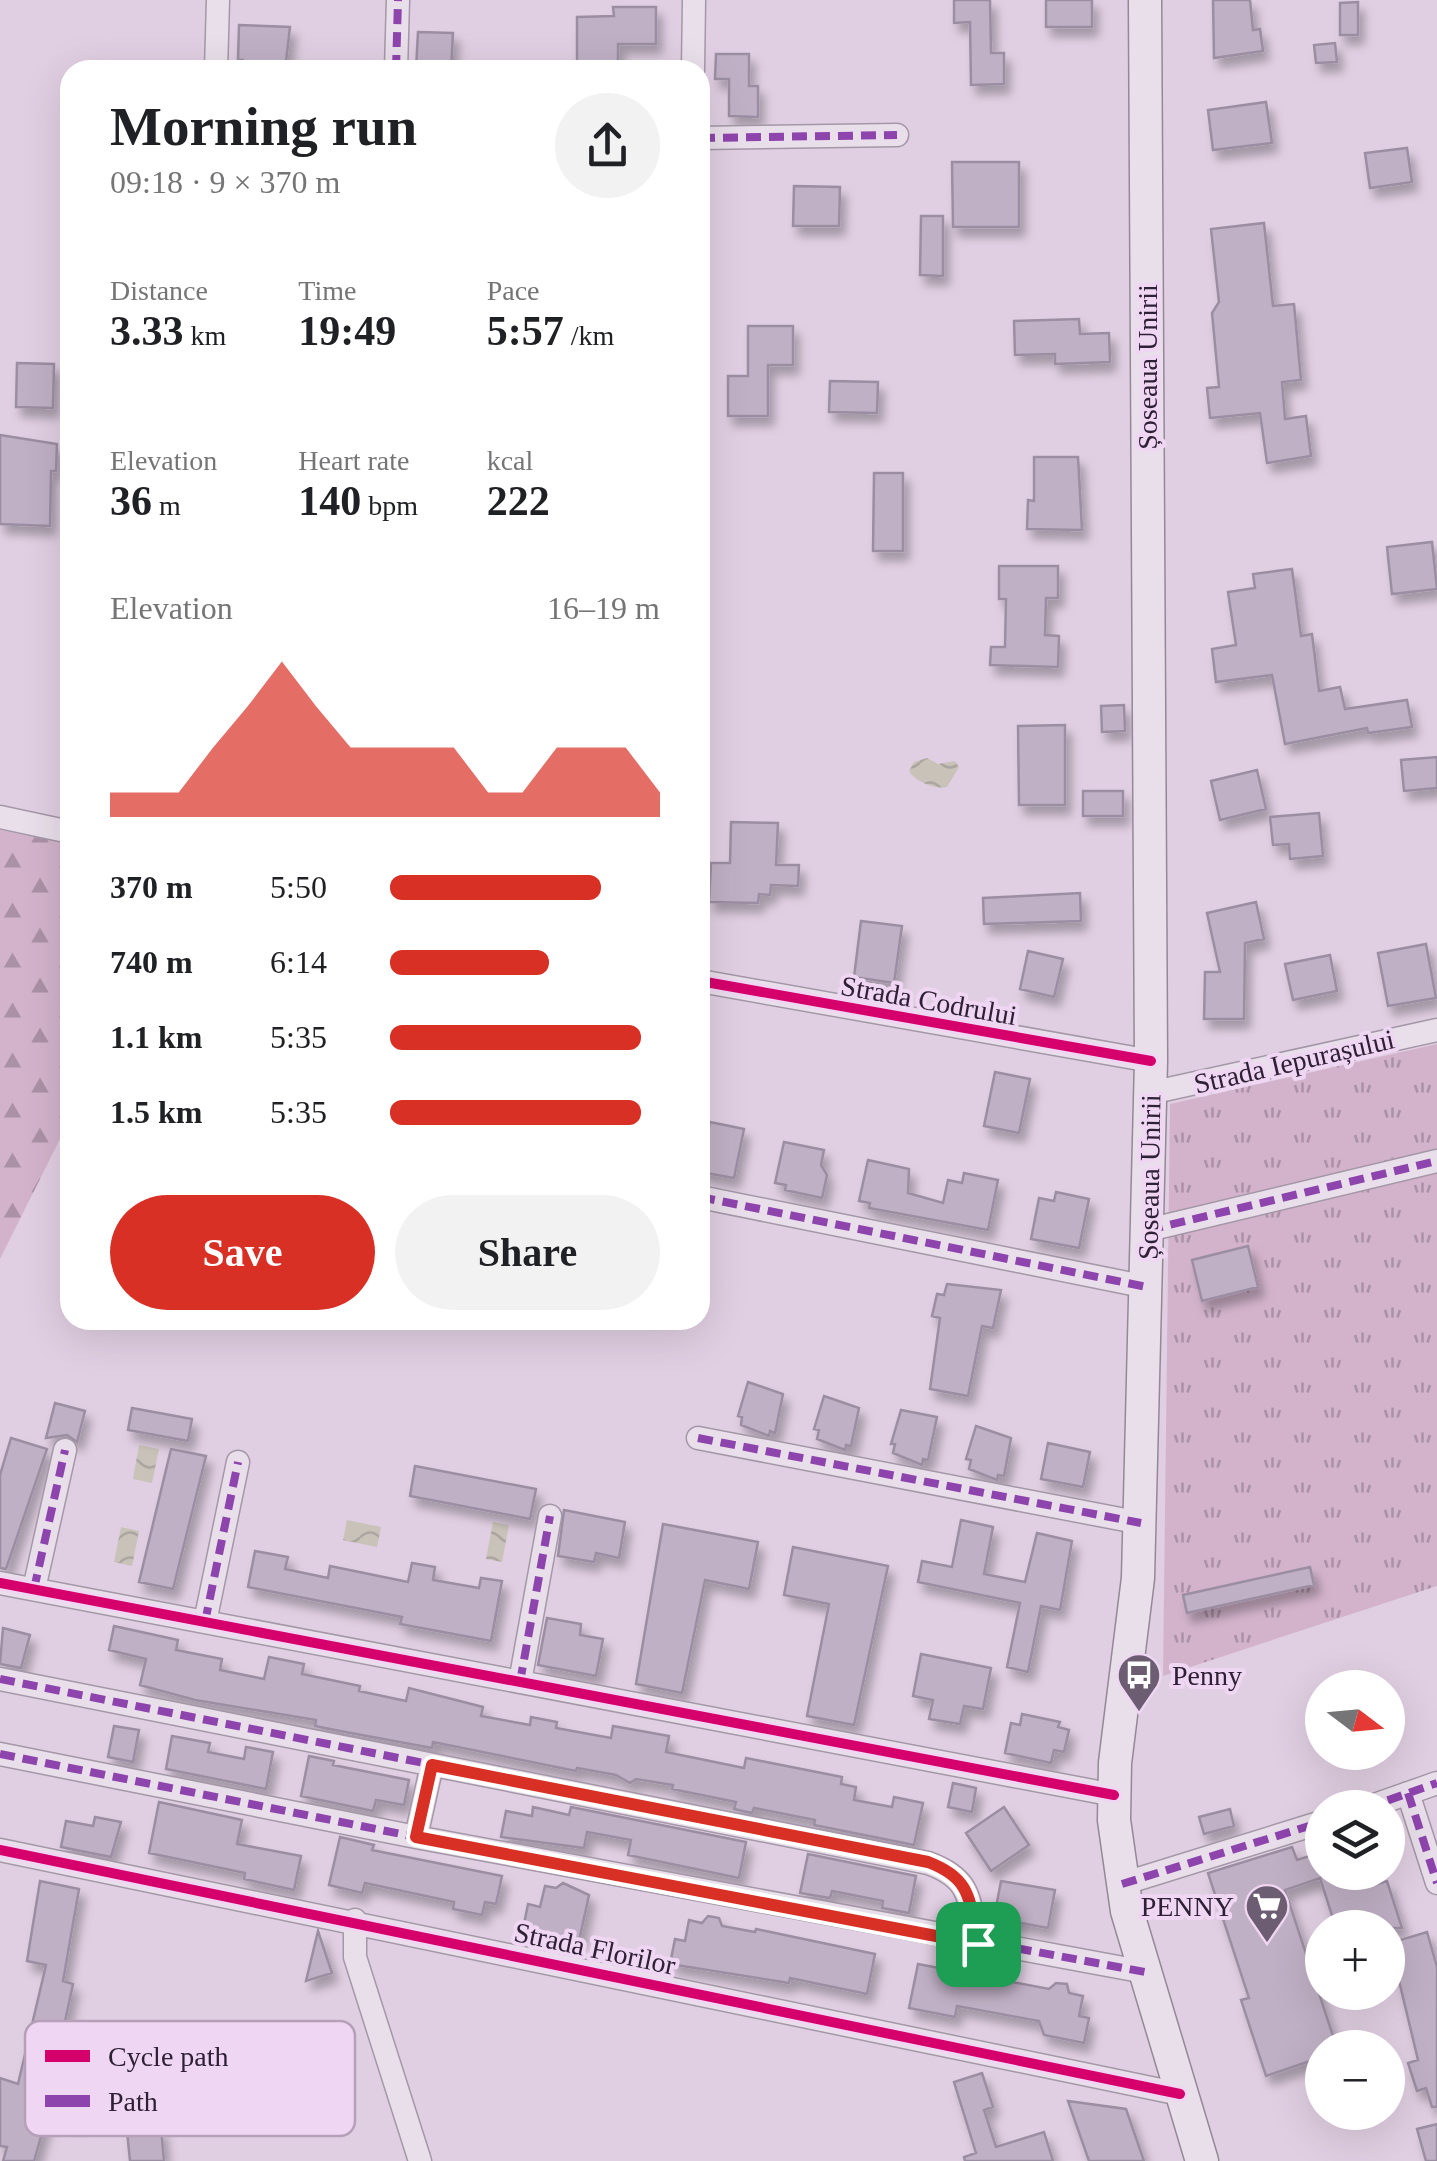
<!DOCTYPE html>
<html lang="en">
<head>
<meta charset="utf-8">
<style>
  body { margin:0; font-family:Georgia,serif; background:#f2f2f2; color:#202124; height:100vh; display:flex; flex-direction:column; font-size:38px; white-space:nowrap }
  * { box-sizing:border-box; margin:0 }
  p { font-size:32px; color:#757577 }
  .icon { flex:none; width:55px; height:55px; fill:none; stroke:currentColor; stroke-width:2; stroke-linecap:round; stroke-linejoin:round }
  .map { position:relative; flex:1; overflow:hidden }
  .details { position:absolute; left:60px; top:60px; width:650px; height:1270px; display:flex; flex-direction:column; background:#fff; border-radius:30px; box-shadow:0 10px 40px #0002 }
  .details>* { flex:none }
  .needle { width:65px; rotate:106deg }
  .buttons { position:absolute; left:1305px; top:1670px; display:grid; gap:20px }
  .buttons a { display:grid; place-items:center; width:100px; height:100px; border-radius:50%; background:#fff; box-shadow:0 10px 40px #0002; font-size:50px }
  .pin { position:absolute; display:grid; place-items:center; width:85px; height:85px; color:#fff; margin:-42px; border-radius:20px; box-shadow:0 5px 15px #0006 }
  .round { display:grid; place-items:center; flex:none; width:105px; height:105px; border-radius:52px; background:#f2f2f2 }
  .headline { display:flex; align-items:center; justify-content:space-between; height:170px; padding:0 50px }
  h1 { font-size:55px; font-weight:800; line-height:75px }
  .stats { display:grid; grid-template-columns:repeat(3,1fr); gap:15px; height:170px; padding:10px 50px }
  .stats div { display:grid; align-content:center }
  .stats b { font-size:42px; font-weight:800 }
  .stats small { font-size:28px; font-weight:400 }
  .stats p { font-size:28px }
  .chart { height:280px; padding:20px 50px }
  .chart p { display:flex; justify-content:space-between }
  .chart svg { width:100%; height:180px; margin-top:10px; fill:#d93025; opacity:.7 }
  .primary-button { display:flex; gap:20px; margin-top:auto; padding:20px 50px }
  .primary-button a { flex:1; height:115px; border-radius:60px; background:#d93025; color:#fff; font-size:40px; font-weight:800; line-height:115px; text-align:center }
  .primary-button a+a { background:#f2f2f2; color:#202124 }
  ul { padding:0 50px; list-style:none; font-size:32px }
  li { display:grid; grid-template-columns:160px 120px 1fr; align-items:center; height:75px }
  li i { height:25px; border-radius:12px; background:#d93025 }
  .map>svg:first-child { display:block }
</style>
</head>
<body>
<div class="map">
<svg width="1437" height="2161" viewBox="0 0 1437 2161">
  <defs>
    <pattern id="grass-tufts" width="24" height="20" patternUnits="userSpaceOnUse" patternTransform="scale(2.5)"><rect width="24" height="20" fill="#d2b3cb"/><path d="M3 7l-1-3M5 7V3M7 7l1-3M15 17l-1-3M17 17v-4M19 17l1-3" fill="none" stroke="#ab91a6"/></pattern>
    <pattern id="forest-firs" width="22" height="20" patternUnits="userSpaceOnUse" patternTransform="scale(2.5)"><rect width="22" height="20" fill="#d2b3cb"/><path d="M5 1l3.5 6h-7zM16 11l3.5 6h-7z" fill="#ab91a6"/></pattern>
    <pattern id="water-waves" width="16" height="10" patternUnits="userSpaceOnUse" patternTransform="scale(2.5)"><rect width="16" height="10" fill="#c8c2b9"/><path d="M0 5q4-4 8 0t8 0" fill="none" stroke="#aca6a0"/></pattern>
    <filter id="shadow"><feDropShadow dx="5.5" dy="9" stdDeviation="5" flood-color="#0004"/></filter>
  </defs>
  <rect width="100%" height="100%" fill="#e0cfe2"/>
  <!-- grass -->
  <path fill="url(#grass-tufts)" d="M 1437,1044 L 1437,1586 L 1163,1676 L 1170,1104 Z"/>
  <!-- forest -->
  <path fill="url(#forest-firs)" d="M 0,830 L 70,844 L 70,1119 L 0,1259 Z"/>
  <!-- water -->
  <path fill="url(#water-waves)" d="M 927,758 L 938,764 L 955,761 L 959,767 L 947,787 C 936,790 914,781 909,771 L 914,762 Z
    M 139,1445 L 159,1449 L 152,1483 L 133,1479 Z
    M 347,1520 L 381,1527 L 377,1547 L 343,1540 Z
    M 493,1522 L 509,1525 L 502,1562 L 486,1559 Z
    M 121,1527 L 139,1531 L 132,1566 L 114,1562 Z"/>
  <!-- building -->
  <path fill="#c0b0c5" stroke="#9c8ea2" stroke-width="2.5" filter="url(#shadow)" d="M 954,0 L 990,0 L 991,53 L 1004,53 L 1004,84 L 971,85 L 970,22 L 954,23 Z
    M 1046,0 L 1092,0 L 1092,27 L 1046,27 Z
    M 1213,0 L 1250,0 L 1253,30 L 1260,29 L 1263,51 L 1214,58 Z
    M 1358,2 L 1358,35 L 1340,35 L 1340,3 Z
    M 613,7 L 656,7 L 656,44 L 618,44 L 618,70 L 577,70 L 577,17 L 614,16 Z
    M 239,25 L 290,27 L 285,70 L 243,70 L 243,60 L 238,60 Z
    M 418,32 L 453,33 L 451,70 L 416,70 Z
    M 1335,43 L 1337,62 L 1316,63 L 1314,45 Z
    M 716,54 L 749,54 L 749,86 L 758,86 L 758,117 L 729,116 L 729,79 L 715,79 Z
    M 1266,102 L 1272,143 L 1213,150 L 1208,110 Z
    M 1407,148 L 1412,182 L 1370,188 L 1365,153 Z
    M 952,162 L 1019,162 L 1019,227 L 953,227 Z
    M 794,186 L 840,187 L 839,226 L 793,226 Z
    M 921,216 L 943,216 L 943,276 L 920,275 Z
    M 1264,223 L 1273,306 L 1294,304 L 1301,380 L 1282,382 L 1285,419 L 1306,416 L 1311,456 L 1267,463 L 1260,413 L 1210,418 L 1207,388 L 1219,387 L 1212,313 L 1219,302 L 1211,229 Z
    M 1079,319 L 1080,334 L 1109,333 L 1110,362 L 1055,364 L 1055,354 L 1015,355 L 1014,321 Z
    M 748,326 L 793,326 L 793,365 L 768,365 L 768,416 L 728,416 L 728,376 L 748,376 Z
    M 17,363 L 54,364 L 53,408 L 16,407 Z
    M 830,381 L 878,382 L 877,413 L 829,412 Z
    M 0,435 L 57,444 L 56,471 L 51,471 L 50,526 L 0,524 Z
    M 1034,457 L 1078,457 L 1082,530 L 1027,529 L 1028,500 L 1034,501 Z
    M 874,473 L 903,473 L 903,551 L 873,551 Z
    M 1432,542 L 1437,589 L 1392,594 L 1387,547 Z
    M 999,566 L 1058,566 L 1058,598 L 1046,598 L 1045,635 L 1059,636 L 1058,667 L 990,665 L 991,647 L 1005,647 L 1006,599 L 999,599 Z
    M 1292,569 L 1301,636 L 1312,634 L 1319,691 L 1340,687 L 1345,709 L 1407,700 L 1412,727 L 1368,733 L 1367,728 L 1285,744 L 1272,675 L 1216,682 L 1212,649 L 1236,645 L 1228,592 L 1255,588 L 1253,574 Z
    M 1124,705 L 1125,731 L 1102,732 L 1101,706 Z
    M 1065,725 L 1065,805 L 1019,805 L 1018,726 Z
    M 1437,757 L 1437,788 L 1404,791 L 1401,760 Z
    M 1257,770 L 1266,809 L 1220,820 L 1211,781 Z
    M 1083,791 L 1123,791 L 1123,816 L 1083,816 Z
    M 1319,813 L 1323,856 L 1290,859 L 1289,844 L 1273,845 L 1270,817 Z
    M 731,822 L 778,823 L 776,865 L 799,865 L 798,886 L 771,885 L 770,895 L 759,894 L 758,903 L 709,902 L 711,863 L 730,863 Z
    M 1080,893 L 1081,921 L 984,924 L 983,898 Z
    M 1256,902 L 1264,939 L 1245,943 L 1244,1019 L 1204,1019 L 1205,972 L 1220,972 L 1207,913 Z
    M 861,921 L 902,926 L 894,983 L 854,977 Z
    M 1426,944 L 1436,998 L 1388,1006 L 1378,953 Z
    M 1028,951 L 1063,959 L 1054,997 L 1020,989 Z
    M 1330,955 L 1337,991 L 1293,1000 L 1285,964 Z
    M 995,1072 L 1030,1079 L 1019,1133 L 984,1126 Z
    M 710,1122 L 744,1129 L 734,1178 L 700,1172 L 700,1130 L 708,1131 Z
    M 784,1142 L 824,1150 L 821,1165 L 827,1175 L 822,1198 L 785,1190 L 786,1185 L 775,1183 Z
    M 868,1160 L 909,1169 L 908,1193 L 943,1203 L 948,1180 L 962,1183 L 964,1173 L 998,1180 L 988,1230 L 869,1208 L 870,1203 L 859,1201 Z
    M 1056,1192 L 1089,1199 L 1079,1248 L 1031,1239 L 1039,1198 L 1054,1201 Z
    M 1248,1246 L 1258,1287 L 1202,1301 L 1192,1260 Z
    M 947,1284 L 1001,1290 L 993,1328 L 982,1326 L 968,1396 L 930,1389 L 940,1318 L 932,1316 L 937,1294 L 944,1295 Z
    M 748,1382 L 783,1394 L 775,1433 L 770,1431 L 769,1436 L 741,1425 L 742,1417 L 738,1416 Z
    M 824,1396 L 859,1408 L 851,1446 L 846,1445 L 845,1450 L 817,1439 L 819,1430 L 814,1429 Z
    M 55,1403 L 85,1411 L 77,1442 L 67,1435 L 46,1438 Z
    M 132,1408 L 192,1419 L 188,1441 L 128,1430 Z
    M 901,1410 L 937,1417 L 928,1460 L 923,1459 L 922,1465 L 893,1453 L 895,1444 L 891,1444 Z
    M 976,1426 L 1011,1438 L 1004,1476 L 998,1475 L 997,1480 L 969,1469 L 971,1460 L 966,1459 Z
    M 11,1438 L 47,1449 L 6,1569 L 0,1568 L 0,1475 Z
    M 1048,1443 L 1090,1452 L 1083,1487 L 1041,1479 Z
    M 171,1449 L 206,1456 L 173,1589 L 139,1582 Z
    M 415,1466 L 536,1489 L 530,1519 L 410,1496 Z
    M 564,1510 L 625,1522 L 619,1558 L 596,1553 L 594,1562 L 558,1556 Z
    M 961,1520 L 993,1527 L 984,1574 L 1025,1582 L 1037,1533 L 1072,1541 L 1060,1610 L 1041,1606 L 1028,1672 L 1007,1667 L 1020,1603 L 918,1582 L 922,1561 L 952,1567 Z
    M 663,1524 L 758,1542 L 749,1589 L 705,1580 L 682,1693 L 636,1684 Z
    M 793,1547 L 888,1566 L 854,1725 L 807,1716 L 829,1604 L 784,1595 Z
    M 255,1551 L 288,1557 L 285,1569 L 328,1578 L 330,1566 L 408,1582 L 412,1563 L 435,1567 L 433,1580 L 479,1588 L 481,1578 L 502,1581 L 491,1641 L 400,1624 L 402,1617 L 248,1587 Z
    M 1310,1567 L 1314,1585 L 1187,1613 L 1183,1595 Z
    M 547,1618 L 581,1624 L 580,1635 L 603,1639 L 596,1676 L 538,1665 Z
    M 114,1626 L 178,1640 L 176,1650 L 222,1659 L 220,1670 L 264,1679 L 269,1657 L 304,1664 L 302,1674 L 360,1686 L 359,1691 L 406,1701 L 409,1688 L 483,1707 L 481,1716 L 530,1725 L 531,1717 L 557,1722 L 556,1728 L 611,1738 L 613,1726 L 669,1736 L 666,1752 L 744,1768 L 746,1758 L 842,1777 L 841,1784 L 856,1787 L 854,1800 L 892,1807 L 894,1797 L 923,1803 L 914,1845 L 814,1825 L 815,1820 L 754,1808 L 752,1813 L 734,1809 L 736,1802 L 672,1789 L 673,1785 L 636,1779 L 630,1783 L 616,1775 L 577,1768 L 576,1771 L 433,1742 L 432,1748 L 340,1731 L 315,1726 L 316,1720 L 195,1700 L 140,1685 L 146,1659 L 109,1650 Z
    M 3,1628 L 30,1635 L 21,1668 L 0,1664 Z
    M 921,1654 L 991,1668 L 983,1709 L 964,1706 L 960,1724 L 929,1719 L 933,1700 L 913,1696 Z
    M 1022,1714 L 1060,1722 L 1058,1727 L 1069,1730 L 1064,1752 L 1054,1750 L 1051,1763 L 1005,1753 L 1011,1723 L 1020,1725 Z
    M 114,1726 L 139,1730 L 133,1762 L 108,1757 Z
    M 172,1736 L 210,1743 L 208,1752 L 244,1759 L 246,1747 L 273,1752 L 266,1789 L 166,1769 Z
    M 309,1756 L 334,1761 L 333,1765 L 409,1780 L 404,1805 L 376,1800 L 373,1811 L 301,1796 Z
    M 953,1783 L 976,1788 L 972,1812 L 948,1807 Z
    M 159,1802 L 242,1820 L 237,1844 L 301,1856 L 294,1890 L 244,1879 L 245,1873 L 149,1853 Z
    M 533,1807 L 569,1815 L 571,1807 L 746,1842 L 739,1878 L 628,1855 L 631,1840 L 587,1832 L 584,1848 L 501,1837 L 506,1811 L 532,1816 Z
    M 1004,1807 L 1029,1845 L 991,1871 L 966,1833 Z
    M 1230,1809 L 1234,1826 L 1204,1834 L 1199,1817 Z
    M 95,1817 L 121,1822 L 111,1857 L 61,1847 L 66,1821 L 93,1826 Z
    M 340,1837 L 374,1845 L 372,1850 L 502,1876 L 496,1904 L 485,1902 L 482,1915 L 453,1909 L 454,1902 L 365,1883 L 362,1893 L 329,1885 Z
    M 1292,1847 L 1297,1860 L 1322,1852 L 1322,1872 L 1370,1872 L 1374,1885 L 1387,1881 L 1402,1928 L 1336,1928 L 1320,1878 L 1285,1890 L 1337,2048 L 1322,2048 L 1322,2057 L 1266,2076 L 1241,2000 L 1249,1998 L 1208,1873 Z
    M 808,1854 L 916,1876 L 909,1913 L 882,1908 L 883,1901 L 832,1891 L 830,1898 L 800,1893 Z
    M 40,1881 L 79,1889 L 63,1981 L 73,1984 L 53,2077 L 91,2088 L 81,2121 L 48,2112 L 34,2161 L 3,2161 L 7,2147 L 0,2146 L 0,2078 L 18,2084 L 46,1965 L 27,1961 Z
    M 1001,1881 L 1055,1890 L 1048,1928 L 994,1918 Z
    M 563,1883 L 589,1895 L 579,1941 L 566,1939 L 564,1950 L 545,1946 L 548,1934 L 523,1929 L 528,1904 L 540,1907 L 545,1886 L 556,1888 Z
    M 708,1916 L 719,1918 L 722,1926 L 755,1932 L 756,1929 L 875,1954 L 867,1994 L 790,1978 L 789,1983 L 670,1964 L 675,1939 L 685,1941 L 689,1920 L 702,1923 Z
    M 318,1931 L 332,1973 L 306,1981 Z
    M 1427,1932 L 1437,1967 L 1437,2107 L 1432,2107 L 1426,2088 L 1417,2091 L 1408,2063 L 1418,2060 L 1390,1943 Z
    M 918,1964 L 1049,1989 L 1056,1983 L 1067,1984 L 1069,1993 L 1083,1996 L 1079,2016 L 1089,2018 L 1084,2043 L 1044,2035 L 1039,2021 L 957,2006 L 955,2017 L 909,2008 Z
    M 982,2073 L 993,2107 L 984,2110 L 996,2147 L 1044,2132 L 1053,2161 L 965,2161 L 964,2157 L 976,2153 L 954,2082 Z
    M 1068,2101 L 1126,2109 L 1144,2161 L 1089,2161 Z
    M 1437,2124 L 1437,2161 L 1426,2161 L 1417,2129 Z
    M 161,2128 L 164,2161 L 130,2161 L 127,2131 Z"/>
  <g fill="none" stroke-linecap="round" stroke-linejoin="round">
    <!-- minor casing -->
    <g stroke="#a497a7" stroke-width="25">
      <path id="minor" d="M 216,70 L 218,0
        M 396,70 L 398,0
        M 693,70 L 694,0
        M 700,138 L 897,135
        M 0,817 L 70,832
        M 700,981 L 1151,1061
        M 1150,1093 L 1437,1030
        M 700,1197 L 1147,1287
        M 1148,1230 L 1437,1161
        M 698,1438 L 1141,1523
        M 0,1583 L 1114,1795
        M 34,1589 L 65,1450
        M 205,1622 L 238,1462
        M 0,1679 L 928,1863 C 973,1879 969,1901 977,1944
        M 520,1682 L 550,1516
        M 0,1754 L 416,1837 L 1145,1972
        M 1408,1793 L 1437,1883
        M 1366,1808 L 1437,1783
        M 416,1837 L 432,1765
        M 0,1850 L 1180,2094
        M 1122,1884 L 1322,1822
        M 355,1920 L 355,1957 L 420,2161"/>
    </g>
    <!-- secondary casing -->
    <g stroke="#948897" stroke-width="35">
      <path id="secondary" d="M 1145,0 L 1151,1061 L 1138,1578 L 1115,1763 L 1114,1820 L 1127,1911 L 1202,2161"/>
    </g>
    <!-- minor -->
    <use href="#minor" stroke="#e9dfea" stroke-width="22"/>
    <!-- secondary -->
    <use href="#secondary" stroke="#e9dfea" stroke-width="32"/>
    <!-- quiet -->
    <path stroke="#8e44ad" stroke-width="8" stroke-dasharray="15 8" stroke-linecap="butt" d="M 396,70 L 398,0
      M 700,138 L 897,135
      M 700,1197 L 1147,1287
      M 1148,1230 L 1437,1161
      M 698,1438 L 1141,1523
      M 34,1589 L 65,1450
      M 205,1622 L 238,1462
      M 0,1679 L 928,1863 C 973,1879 969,1901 977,1944
      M 520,1682 L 550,1516
      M 0,1754 L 416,1837 L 1145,1972
      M 1408,1793 L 1437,1883
      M 1366,1808 L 1437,1783
      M 416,1837 L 432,1765
      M 1122,1884 L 1322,1822"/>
    <!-- cycleway casing -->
    <g stroke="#efd6f2" stroke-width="16">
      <path id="cycleway" d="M 700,981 L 1151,1061
        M 0,1583 L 1114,1795
        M 0,1850 L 1180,2094"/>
    </g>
    <!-- cycleway -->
    <use href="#cycleway" stroke="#d6006c" stroke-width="10"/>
  </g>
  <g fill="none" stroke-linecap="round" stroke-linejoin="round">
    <!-- route casing -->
    <g stroke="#fff" stroke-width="20">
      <path id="route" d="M 432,1765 L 928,1862 C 973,1879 969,1901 978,1944 L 416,1837 Z"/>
    </g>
    <!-- route -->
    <use href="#route" stroke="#d93025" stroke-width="12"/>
  </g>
  <!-- icons -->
  <defs>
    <g id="bus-pin" transform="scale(2.25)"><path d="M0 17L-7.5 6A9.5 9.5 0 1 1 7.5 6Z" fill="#6c5d72" stroke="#efd6f2"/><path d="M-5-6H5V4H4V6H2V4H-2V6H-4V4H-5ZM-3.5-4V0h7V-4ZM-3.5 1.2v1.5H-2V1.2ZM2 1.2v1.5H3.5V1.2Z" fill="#fff"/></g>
    <g id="supermarket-pin" transform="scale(2.25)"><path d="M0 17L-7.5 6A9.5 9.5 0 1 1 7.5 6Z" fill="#6c5d72" stroke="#efd6f2"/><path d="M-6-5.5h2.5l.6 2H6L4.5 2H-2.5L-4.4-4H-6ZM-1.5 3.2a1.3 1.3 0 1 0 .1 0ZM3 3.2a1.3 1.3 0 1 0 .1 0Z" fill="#fff"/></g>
  </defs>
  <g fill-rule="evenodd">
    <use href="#bus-pin" x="1139" y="1675"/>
    <use href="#supermarket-pin" x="1267" y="1906"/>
  </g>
  <g text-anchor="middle" stroke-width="8" stroke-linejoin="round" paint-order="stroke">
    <!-- street labels -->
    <g font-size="28" fill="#2e2035" stroke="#efd6f2">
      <text transform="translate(1147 367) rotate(-90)" y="10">Șoseaua Unirii</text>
      <text transform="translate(929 1000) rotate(10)" y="10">Strada Codrului</text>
      <text transform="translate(1294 1061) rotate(-13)" y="10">Strada Iepurașului</text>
      <text transform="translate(1149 1177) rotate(-89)" y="10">Șoseaua Unirii</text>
      <text transform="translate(595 1948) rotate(12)" y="10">Strada Florilor</text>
    </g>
    <!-- poi labels -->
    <g font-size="28" fill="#2e2035" stroke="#efd6f2" text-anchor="start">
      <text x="1172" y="1685">Penny</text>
      <text x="1234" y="1916" text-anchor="end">PENNY</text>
    </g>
  </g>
  <!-- legend -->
  <rect x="25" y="2021" width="330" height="115" rx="15" fill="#efd6f2" stroke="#b59fb9" stroke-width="2.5"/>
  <rect x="45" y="2050" width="45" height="12" fill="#d6006c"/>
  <rect x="45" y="2095" width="45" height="12" fill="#8e44ad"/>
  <g font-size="28" fill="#2e2035">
    <text x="108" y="2066">Cycle path</text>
    <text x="108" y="2111">Path</text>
  </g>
</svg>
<div class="buttons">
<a><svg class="needle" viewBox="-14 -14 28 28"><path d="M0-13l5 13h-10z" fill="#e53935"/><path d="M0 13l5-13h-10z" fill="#757577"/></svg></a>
<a><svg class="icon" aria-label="layers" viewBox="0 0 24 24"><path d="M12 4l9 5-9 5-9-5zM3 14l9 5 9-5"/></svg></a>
<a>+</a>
<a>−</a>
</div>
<div class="pin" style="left:978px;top:1944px;background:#1e9e55"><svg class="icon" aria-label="arrive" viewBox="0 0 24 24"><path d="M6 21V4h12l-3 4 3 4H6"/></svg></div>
<section class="details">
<div class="headline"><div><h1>Morning run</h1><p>09:18 · 9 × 370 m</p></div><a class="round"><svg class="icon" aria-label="share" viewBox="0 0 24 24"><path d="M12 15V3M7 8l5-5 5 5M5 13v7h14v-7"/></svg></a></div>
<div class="stats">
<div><p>Distance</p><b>3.33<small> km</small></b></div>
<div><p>Time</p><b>19:49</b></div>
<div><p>Pace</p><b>5:57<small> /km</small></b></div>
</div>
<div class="stats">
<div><p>Elevation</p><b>36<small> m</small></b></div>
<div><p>Heart rate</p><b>140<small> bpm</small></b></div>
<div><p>kcal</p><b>222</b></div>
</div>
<div class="chart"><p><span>Elevation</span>16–19 m</p>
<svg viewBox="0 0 160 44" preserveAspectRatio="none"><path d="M0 44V38L10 38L20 38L30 27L40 17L50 6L60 17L70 27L80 27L90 27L100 27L110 38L120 38L130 27L140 27L150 27L160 38V44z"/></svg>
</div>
<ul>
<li><b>370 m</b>5:50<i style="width:78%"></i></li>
<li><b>740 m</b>6:14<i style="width:59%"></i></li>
<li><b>1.1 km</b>5:35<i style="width:93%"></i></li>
<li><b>1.5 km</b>5:35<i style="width:93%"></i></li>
</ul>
<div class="primary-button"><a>Save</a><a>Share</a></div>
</section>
</div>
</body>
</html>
